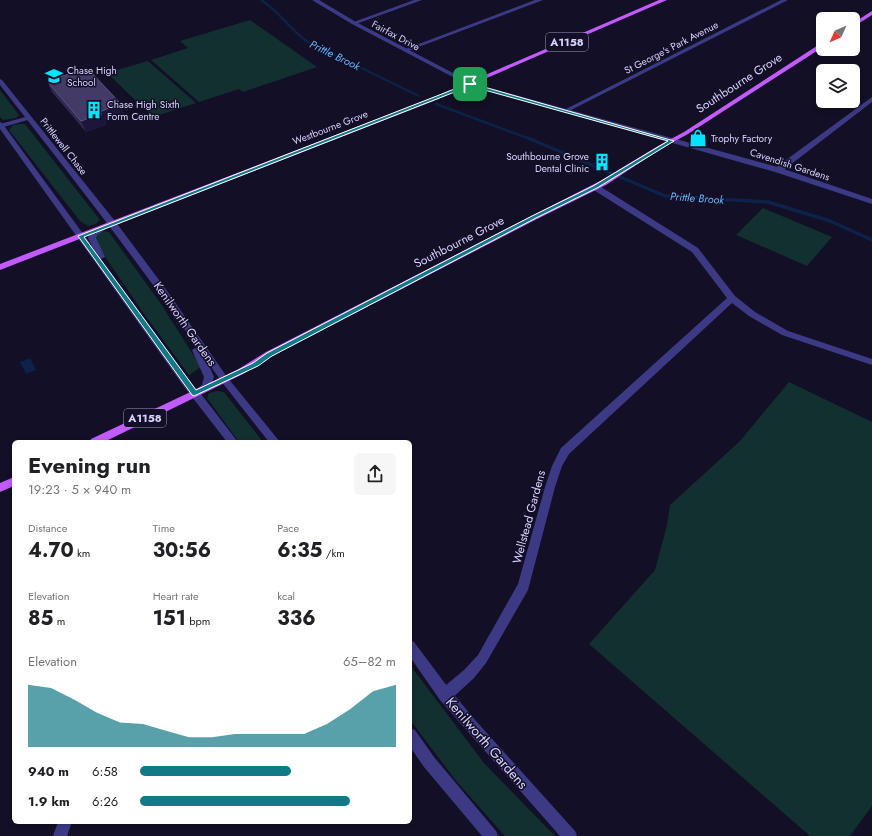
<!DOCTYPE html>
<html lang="en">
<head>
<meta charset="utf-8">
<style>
  body { margin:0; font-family:Jost,sans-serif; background:#f6f6f6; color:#202124; height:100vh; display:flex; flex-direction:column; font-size:15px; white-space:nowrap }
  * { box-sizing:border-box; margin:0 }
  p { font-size:13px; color:#757577 }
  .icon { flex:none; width:22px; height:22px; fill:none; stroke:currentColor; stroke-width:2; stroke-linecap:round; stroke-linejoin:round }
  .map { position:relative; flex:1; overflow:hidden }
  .drawer { position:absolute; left:12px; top:440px; width:400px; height:384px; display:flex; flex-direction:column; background:#fff; border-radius:6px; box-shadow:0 2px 6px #0003 }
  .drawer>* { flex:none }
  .needle { width:26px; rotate:225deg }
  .buttons { position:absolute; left:816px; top:12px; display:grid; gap:8px }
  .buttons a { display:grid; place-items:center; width:44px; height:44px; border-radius:6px; background:#fff; box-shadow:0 2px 6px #0003; font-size:20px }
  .pin { position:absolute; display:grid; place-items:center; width:34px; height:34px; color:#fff; margin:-17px; border-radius:8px; box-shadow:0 2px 6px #0006 }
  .round { display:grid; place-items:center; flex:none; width:42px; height:42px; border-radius:6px; background:#f6f6f6 }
  .overview { display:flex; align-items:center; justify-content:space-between; height:68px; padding:0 16px }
  h1 { font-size:22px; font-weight:700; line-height:30px }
  .metrics { display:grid; grid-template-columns:repeat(3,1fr); gap:6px; height:68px; padding:4px 16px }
  .metrics div { display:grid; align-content:center }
  .metrics b { font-size:20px; font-weight:700 }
  .metrics small { font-size:11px; font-weight:400 }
  .metrics p { font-size:11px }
  .chart { height:112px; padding:8px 16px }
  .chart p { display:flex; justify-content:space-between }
  .chart svg { width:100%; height:72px; margin-top:4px; fill:#127987; opacity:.7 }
  ul { padding:0 16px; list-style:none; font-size:13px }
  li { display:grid; grid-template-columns:64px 48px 1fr; align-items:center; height:30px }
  li i { height:10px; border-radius:5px; background:#127987 }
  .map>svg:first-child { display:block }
</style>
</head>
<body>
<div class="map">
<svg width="872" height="836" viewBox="0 0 872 836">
  <rect width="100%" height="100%" fill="#130f26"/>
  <!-- green -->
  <path fill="#12302f" d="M 250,20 L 317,67 L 243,92 L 239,89 L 199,102 L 151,60 L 188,48 L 180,41 Z
    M 148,61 L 196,103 L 153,117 L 107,73 Z
    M 0,90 L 19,115 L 16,118 L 3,120 L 0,117 Z
    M 21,124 L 25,124 L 100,220 L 96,224 L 88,226 L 80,221 L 9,130 L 13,125 Z
    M 763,208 L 832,237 L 807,266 L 736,235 Z
    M 103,231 L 109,232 L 161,304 L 201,367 L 189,375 L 142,311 L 93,239 L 98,233 Z
    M 789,382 L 872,422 L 872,806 L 850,836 L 810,836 L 589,644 L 655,570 L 667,525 L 670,505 L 740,441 Z
    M 218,391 L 224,392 L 263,442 L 239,442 L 207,398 L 209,393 Z
    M 410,665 L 484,763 L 555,836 L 505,836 L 457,782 L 410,720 Z"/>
  <!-- water -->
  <path fill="#0c2248" d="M 30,358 L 36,370 L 26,374 L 20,362 Z"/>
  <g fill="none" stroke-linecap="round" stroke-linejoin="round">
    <!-- stream-far1 -->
    <path stroke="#0c2248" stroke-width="2.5" d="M 261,0 C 279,11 290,30 308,42 L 419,96
      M 436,104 L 530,139"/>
    <!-- stream -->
    <path stroke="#0c2248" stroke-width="3.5" d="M 528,138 L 665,196 L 768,202 L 830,221 L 872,240"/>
    <!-- minor -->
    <path fill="#3d3a85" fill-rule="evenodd" d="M 414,0 L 422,0 L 356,24 L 351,23 Z
      M 535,0 L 543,0 L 408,51 L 403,50 Z
      M 781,0 L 788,0 L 567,112 L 562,111 Z
      M 872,97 L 872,102 L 781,172 L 775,172 L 775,168 Z
      M 29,116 L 32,118 L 31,119 L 0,128 L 0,124 Z
      M 592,185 L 598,185 L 698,248 L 735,296 L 755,312 L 788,331 L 872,359 L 872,365 L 782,335 L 749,316 L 732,303 L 569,454 L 562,466 L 555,487 L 528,590 L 486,663 L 474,678 L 450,700 L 445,702 L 440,700 L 438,695 L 440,690 L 464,670 L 478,655 L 518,584 L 545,487 L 552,466 L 561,448 L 727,298 L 692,252 L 592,189 Z
      M 58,822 L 72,822 L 67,836 L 53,836 Z"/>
    <!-- tertiary -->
    <path fill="#3d3a85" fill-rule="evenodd" d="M 312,0 L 319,0 L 356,22 L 472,83 L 781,168 L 872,199 L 872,204 L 775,172 L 468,85 L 352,24 Z
      M 0,79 L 2,80 L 115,221 L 165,288 L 227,377 L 280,442 L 269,442 L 221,381 L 207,361 L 214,377 L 209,390 L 201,394 L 238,442 L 227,442 L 182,384 L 0,129 L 0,122 L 2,123 L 92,246 L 88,238 C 90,231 98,224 106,225 L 106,229 L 97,235 L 96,238 L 105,257 L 101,259 L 196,389 L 202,385 L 204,377 L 192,350 L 197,347 C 135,257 67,171 0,85 Z
      M 410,640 L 414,642 L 450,690 L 476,721 L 575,831 L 577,836 L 560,836 L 440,700 L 410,657 Z
      M 410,728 L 415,730 L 434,757 L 496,831 L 498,836 L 482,836 L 424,767 L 410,747 Z"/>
    <!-- primary -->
    <path fill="#c25bff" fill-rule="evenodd" d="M 659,0 L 667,0 L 436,100 L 0,270 L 0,264 L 432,98 Z
      M 872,11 L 872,15 L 853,27 L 853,23 Z
      M 823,42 L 823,47 L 688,134 L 662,148 L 606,185 L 537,219 L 272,356 L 243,374 L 104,442 L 90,442 L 91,439 L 237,370 L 266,352 L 600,181 L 658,146 L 684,132 Z
      M 14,477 L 14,486 L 0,492 L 0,483 Z"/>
  </g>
  <!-- wall -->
  <path fill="#312854" d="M 47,81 L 120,103 L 124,114 L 105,122 L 106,125 L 86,132 L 52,92 Z"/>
  <!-- shaded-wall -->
  <path fill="#1d163a" d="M 120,103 L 124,114 L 105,122 L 106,125 L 86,132 L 81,121 L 100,112 Z"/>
  <!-- building -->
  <path fill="#433a66" stroke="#5a527e" d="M 78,71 L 81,75 L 91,72 L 120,103 L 100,112 L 102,114 L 81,121 L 47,81 Z"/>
  <!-- route -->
  <path fill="#127987" stroke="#fff" fill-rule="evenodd" d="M 470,83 L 674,141 L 597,188 L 536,218 L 272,356 L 258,366 L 194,396 L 192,395 L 78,236 ZM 470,86 L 668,141 L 593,186 L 532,216 L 267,353 L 253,363 L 196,390 L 84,237 Z"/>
  <!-- icons -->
  <defs>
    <g id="school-bare" transform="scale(1.38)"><path d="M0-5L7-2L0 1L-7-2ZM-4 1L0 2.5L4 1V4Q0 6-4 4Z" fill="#00e5ff" stroke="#130f26" stroke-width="2.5" paint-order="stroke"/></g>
    <g id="building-bare" transform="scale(1.38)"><path d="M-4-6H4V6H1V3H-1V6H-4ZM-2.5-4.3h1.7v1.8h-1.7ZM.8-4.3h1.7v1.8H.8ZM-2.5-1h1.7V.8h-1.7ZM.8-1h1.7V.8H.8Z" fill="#00e5ff" stroke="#130f26" stroke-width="2.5" paint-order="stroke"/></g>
    <g id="shop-bare" transform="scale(1.38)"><path d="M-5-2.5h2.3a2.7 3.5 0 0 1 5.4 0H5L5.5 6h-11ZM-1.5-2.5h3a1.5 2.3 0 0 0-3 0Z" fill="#00e5ff" stroke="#130f26" stroke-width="2.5" paint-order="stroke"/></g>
  </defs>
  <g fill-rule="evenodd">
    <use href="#school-bare" x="54" y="76"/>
    <use href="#building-bare" x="94" y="110"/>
    <use href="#shop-bare" x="698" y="138"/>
    <use href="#building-bare" x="602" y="162"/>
  </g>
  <g text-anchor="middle" stroke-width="3" stroke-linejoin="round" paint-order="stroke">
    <!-- far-street labels -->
    <g font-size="10" fill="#d9d4ff" stroke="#130f26">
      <text transform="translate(396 35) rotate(28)" y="4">Fairfax Drive</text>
      <text transform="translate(671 47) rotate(-27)" y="4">St George's Park Avenue</text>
      <text transform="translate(330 127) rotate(-21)" y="4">Westbourne Grove</text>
      <text transform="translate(64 146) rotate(52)" y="4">Prittlewell Chase</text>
      <text transform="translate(790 164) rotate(18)" y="4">Cavendish Gardens</text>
    </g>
    <!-- far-poi labels -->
    <g font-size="10" fill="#d9d4ff" stroke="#130f26" text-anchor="start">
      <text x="67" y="74">Chase High<tspan x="67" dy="12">School</tspan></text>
      <text x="107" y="108">Chase High Sixth<tspan x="107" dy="12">Form Centre</tspan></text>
      <text x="711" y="142">Trophy Factory</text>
      <text x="589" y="160" text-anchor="end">Southbourne Grove<tspan x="589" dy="12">Dental Clinic</tspan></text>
    </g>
    <!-- shield labels -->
    <g fill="#130f26" stroke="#9e99be" stroke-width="1">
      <rect x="546" y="33" width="42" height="18" rx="3"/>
      <rect x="124" y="409" width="42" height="18" rx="3"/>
    </g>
    <g font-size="11" font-weight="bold" fill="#d9d4ff">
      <text x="567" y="46">A1158</text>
      <text x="145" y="422">A1158</text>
    </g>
    <!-- far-water labels -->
    <g font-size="11" font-style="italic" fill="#62b6ff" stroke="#130f26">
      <text transform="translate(335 55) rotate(26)" y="4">Prittle Brook</text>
      <text transform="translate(697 198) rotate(4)" y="4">Prittle Brook</text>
    </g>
    <!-- street labels -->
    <g font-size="12" fill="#d9d4ff" stroke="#130f26">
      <text transform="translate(739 83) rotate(-33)" y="4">Southbourne Grove</text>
      <text transform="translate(459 242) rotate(-27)" y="4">Southbourne Grove</text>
      <text transform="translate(185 324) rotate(55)" y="4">Kenilworth Gardens</text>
      <text transform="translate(529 517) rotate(-75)" y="4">Wellstead Gardens</text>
    </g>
    <!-- near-street labels -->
    <g font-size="14" fill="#d9d4ff" stroke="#130f26">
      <text transform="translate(487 743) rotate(49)" y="5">Kenilworth Gardens</text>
    </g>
  </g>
</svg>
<div class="buttons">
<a><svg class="needle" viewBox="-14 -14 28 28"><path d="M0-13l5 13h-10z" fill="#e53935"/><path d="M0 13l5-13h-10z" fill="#757577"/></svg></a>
<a><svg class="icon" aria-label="layers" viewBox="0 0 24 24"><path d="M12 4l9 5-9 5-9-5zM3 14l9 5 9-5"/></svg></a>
</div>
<div class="pin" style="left:470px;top:84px;background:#1e9e55"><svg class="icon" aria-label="arrive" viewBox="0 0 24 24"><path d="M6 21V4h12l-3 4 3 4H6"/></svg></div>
<section class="drawer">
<div class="overview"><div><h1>Evening run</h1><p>19:23 · 5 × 940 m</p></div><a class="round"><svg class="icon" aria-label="share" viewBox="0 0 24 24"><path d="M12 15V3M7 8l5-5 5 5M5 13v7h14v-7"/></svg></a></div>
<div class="metrics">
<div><p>Distance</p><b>4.70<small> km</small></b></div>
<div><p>Time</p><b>30:56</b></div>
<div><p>Pace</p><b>6:35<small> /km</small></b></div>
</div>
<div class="metrics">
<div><p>Elevation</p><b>85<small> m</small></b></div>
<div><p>Heart rate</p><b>151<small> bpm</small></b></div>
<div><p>kcal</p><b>336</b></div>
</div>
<div class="chart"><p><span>Elevation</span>65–82 m</p>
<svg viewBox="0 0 160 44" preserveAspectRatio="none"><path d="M0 44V6L10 8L20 15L30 23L40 29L50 30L60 34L70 38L80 38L90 36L100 36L110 36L120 36L130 30L140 21L150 10L160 6V44z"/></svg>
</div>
<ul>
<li><b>940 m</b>6:58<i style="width:59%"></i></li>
<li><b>1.9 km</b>6:26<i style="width:82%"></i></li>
</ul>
</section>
</div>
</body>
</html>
